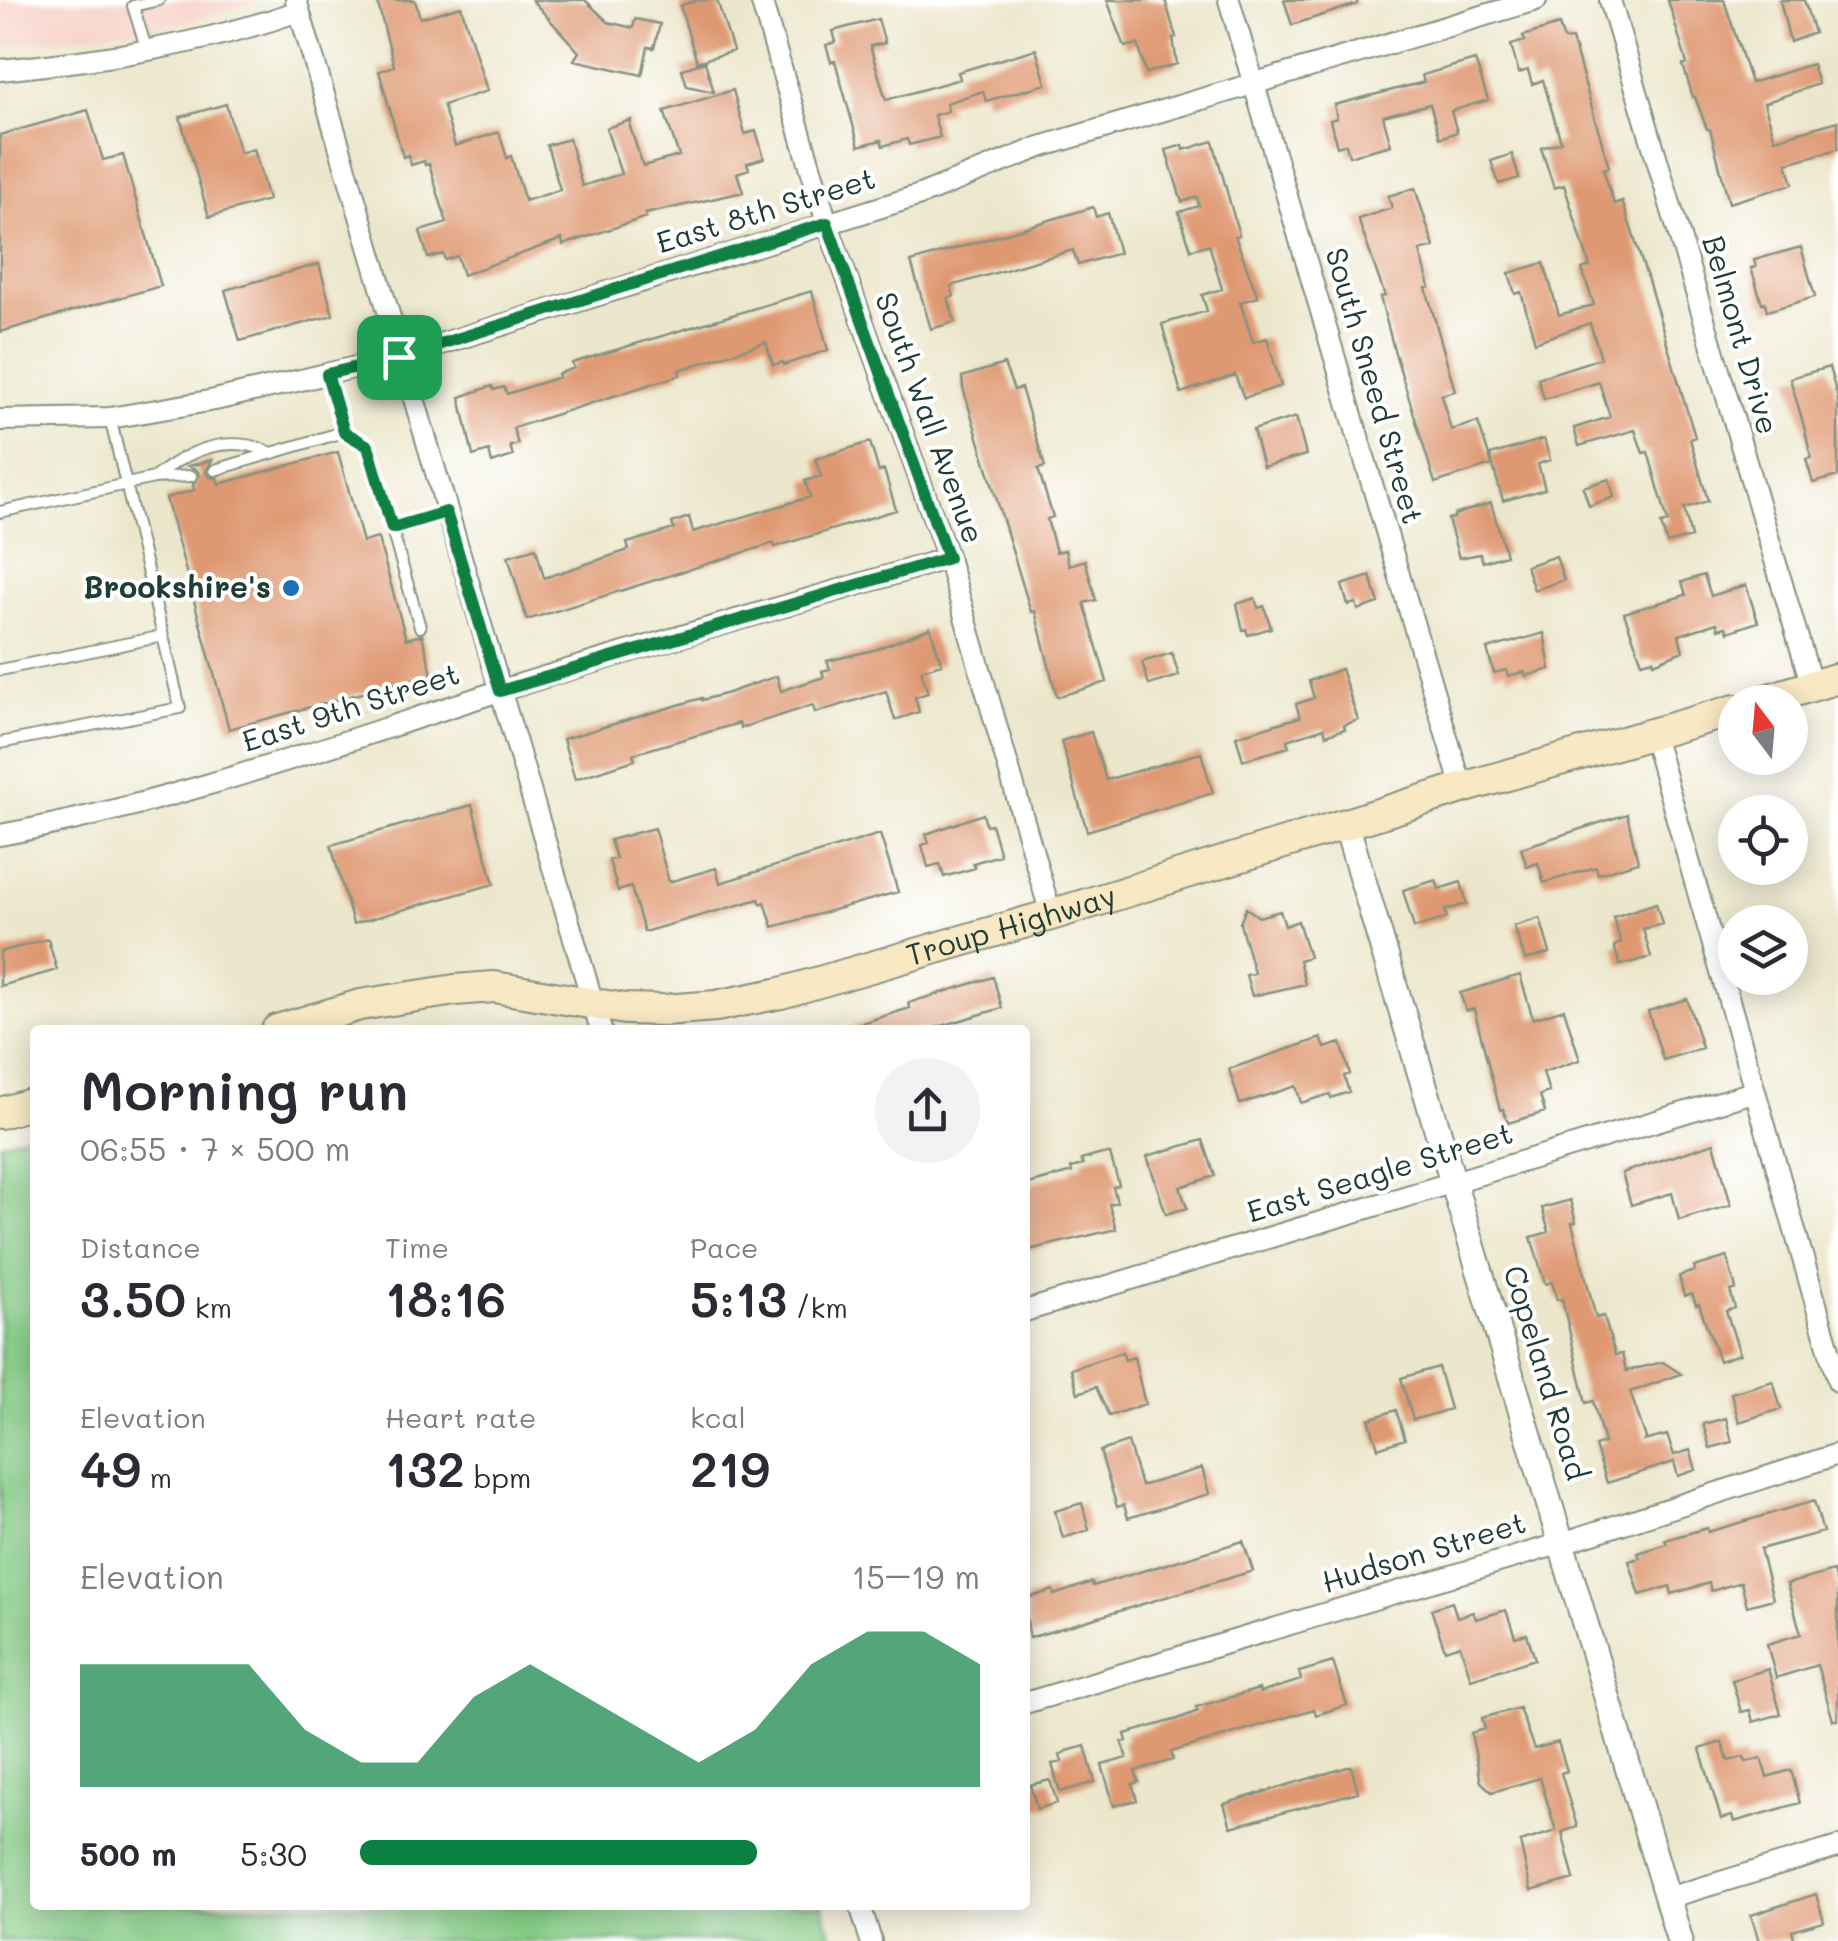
<!DOCTYPE html>
<html lang="en">
<head>
<meta charset="utf-8">
<style>
  body { margin:0; font-family:Mali,sans-serif; background:#f2f2f3; color:#2b2b33; height:100vh; display:flex; flex-direction:column; font-size:38px; white-space:nowrap }
  * { box-sizing:border-box; margin:0 }
  p { font-size:32px; color:#7c7c81 }
  .icon { flex:none; width:55px; height:55px; fill:none; stroke:currentColor; stroke-width:2; stroke-linecap:round; stroke-linejoin:round }
  .map { position:relative; flex:1; overflow:hidden }
  .panel { position:absolute; left:30px; top:1025px; width:1000px; height:885px; display:flex; flex-direction:column; background:#fff; border-radius:10px; box-shadow:0 5px 25px #0003 }
  .panel>* { flex:none }
  .needle { width:65px; rotate:344deg }
  .fabs { position:absolute; left:1718px; top:685px; display:grid; gap:20px }
  .fabs a { display:grid; place-items:center; width:90px; height:90px; border-radius:50%; background:#fff; box-shadow:0 5px 25px #0003; font-size:50px }
  .pin { position:absolute; display:grid; place-items:center; width:85px; height:85px; color:#fff; margin:-42px; border-radius:20px; box-shadow:0 5px 15px #0006 }
  .round { display:grid; place-items:center; flex:none; width:105px; height:105px; border-radius:52px; background:#f2f2f3 }
  .summary { display:flex; align-items:center; justify-content:space-between; height:170px; padding:0 50px }
  h1 { font-size:55px; font-weight:600; line-height:75px }
  .metrics { display:grid; grid-template-columns:repeat(3,1fr); gap:15px; height:170px; padding:10px 50px }
  .metrics div { display:grid; align-content:center }
  .metrics b { font-size:50px; font-weight:600 }
  .metrics small { font-size:28px; font-weight:400 }
  .metrics p { font-size:28px }
  .chart { height:280px; padding:20px 50px }
  .chart p { display:flex; justify-content:space-between }
  .chart svg { width:100%; height:180px; margin-top:10px; fill:#0b8043; opacity:.7 }
  ul { padding:0 50px; list-style:none; font-size:32px }
  li { display:grid; grid-template-columns:160px 120px 1fr; align-items:center; height:75px }
  li i { height:25px; border-radius:12px; background:#0b8043 }
  .map>svg:first-child { display:block }
</style>
</head>
<body>
<div class="map">
<svg width="1838" height="1941" viewBox="0 0 1838 1941">
  <rect width="100%" height="100%" fill="#fff"/>
  <filter id="ink" filterUnits="userSpaceOnUse"><feTurbulence type="fractalNoise" baseFrequency=".01" numOctaves="2"/><feDisplacementMap in="SourceGraphic" scale="20" xChannelSelector="R" yChannelSelector="G"/><feConvolveMatrix kernelMatrix="1 2 1 2 8 2 1 2 1" color-interpolation-filters="sRGB"/></filter>
  <filter id="wash" filterUnits="userSpaceOnUse"><feTurbulence type="fractalNoise" baseFrequency=".0048" numOctaves="4" result="noise"/><feDisplacementMap in="SourceGraphic" scale="40" xChannelSelector="R" yChannelSelector="G"/><feGaussianBlur stdDeviation="2.25" result="paint"/><feColorMatrix in="noise" values="0 0 0 0 0 0 0 0 0 0 0 0 0 0 0 0 0 1.4 0 .05"/><feComposite in="paint" operator="in"/></filter>
  <g filter="url(#wash)">
    <rect width="100%" height="100%" fill="#ece7cc"/>
    <!-- built -->
    <path fill="#f7d1c7" d="M 0,0 L 260,0 L 182,24 L 0,46 Z"/>
    <!-- green -->
    <path fill="#89ce89" stroke="#54865e" stroke-width="2.5" d="M 35,1133 L 35,1905 L 822,1905 L 833,1941 L 0,1941 L 0,1143 Z"/>
    <g id="blocks">
      <!-- building -->
      <path fill="#df9972" d="M 377,0 L 415,0 L 420,18 L 461,6 L 487,91 L 443,105 L 455,146 L 499,132 L 507,158 L 511,156 L 525,201 L 560,190 L 547,145 L 569,139 L 582,186 L 621,174 L 606,128 L 631,120 L 630,127 L 643,166 L 679,156 L 664,111 L 733,90 L 745,134 L 756,131 L 764,158 L 747,163 L 749,169 L 737,173 L 743,192 L 645,214 L 646,217 L 563,245 L 562,239 L 463,275 L 457,256 L 445,260 L 443,254 L 428,258 L 420,231 L 447,223 L 429,164 L 425,165 L 424,161 L 411,165 L 408,155 L 403,157 L 379,71 L 394,66 Z
        M 532,0 L 585,0 L 608,22 L 633,28 L 635,19 L 660,24 L 654,48 L 648,47 L 642,75 L 574,60 L 579,52 Z
        M 698,0 L 717,0 L 733,51 L 697,62 L 680,6 Z
        M 1107,0 L 1165,0 L 1176,37 L 1173,38 L 1177,64 L 1146,73 L 1138,44 L 1125,47 Z
        M 1284,0 L 1357,0 L 1357,4 L 1292,25 Z
        M 1668,0 L 1724,0 L 1751,83 L 1812,64 L 1818,84 L 1764,103 L 1775,139 L 1838,121 L 1838,149 L 1787,163 L 1793,184 L 1729,203 L 1710,129 L 1707,129 L 1695,97 L 1693,97 L 1683,65 L 1687,64 Z
        M 1780,0 L 1804,0 L 1814,33 L 1790,42 Z
        M 878,19 L 885,43 L 870,46 L 886,100 L 960,79 L 958,72 L 1036,49 L 1046,84 L 986,101 L 983,91 L 946,103 L 948,111 L 934,115 L 940,137 L 909,145 L 907,139 L 883,146 L 881,140 L 859,146 L 835,61 L 831,62 L 826,45 L 836,42 L 833,31 Z
        M 1559,25 L 1564,40 L 1572,39 L 1609,167 L 1603,169 L 1614,204 L 1622,201 L 1647,277 L 1695,437 L 1690,439 L 1708,501 L 1684,508 L 1691,537 L 1667,544 L 1661,524 L 1668,522 L 1648,452 L 1643,453 L 1635,430 L 1579,446 L 1574,428 L 1610,417 L 1599,382 L 1544,399 L 1538,378 L 1601,358 L 1590,323 L 1535,342 L 1521,292 L 1515,294 L 1509,273 L 1544,263 L 1559,315 L 1594,305 L 1582,269 L 1590,266 L 1564,185 L 1554,188 L 1541,148 L 1561,142 L 1543,80 L 1532,84 L 1528,70 L 1519,73 L 1511,45 L 1525,41 L 1523,36 Z
        M 1475,60 L 1488,100 L 1451,111 L 1457,132 L 1440,138 L 1430,104 L 1383,116 L 1391,145 L 1349,156 L 1346,144 L 1337,147 L 1330,120 L 1337,118 L 1334,105 L 1424,82 L 1422,75 Z
        M 705,62 L 714,92 L 687,86 L 682,69 Z
        M 226,104 L 240,153 L 254,149 L 268,200 L 209,217 L 180,117 Z
        M 88,110 L 103,160 L 123,155 L 161,286 L 0,332 L 0,135 Z
        M 1213,141 L 1239,235 L 1235,236 L 1258,297 L 1240,302 L 1253,342 L 1267,338 L 1281,386 L 1244,398 L 1235,375 L 1181,393 L 1162,324 L 1207,311 L 1202,295 L 1222,289 L 1209,244 L 1191,250 L 1179,212 L 1199,206 L 1197,197 L 1182,202 L 1166,150 L 1183,145 L 1184,150 Z
        M 1512,154 L 1519,178 L 1499,184 L 1491,161 Z
        M 1415,188 L 1434,247 L 1420,251 L 1430,287 L 1426,288 L 1455,391 L 1441,395 L 1451,430 L 1478,422 L 1492,465 L 1435,483 L 1395,353 L 1380,297 L 1385,296 L 1358,219 L 1392,208 L 1388,196 Z
        M 1093,207 L 1096,217 L 1108,213 L 1119,253 L 1078,265 L 1073,250 L 951,286 L 954,296 L 948,298 L 955,322 L 931,329 L 911,262 Z
        M 1801,247 L 1815,297 L 1767,311 L 1765,302 L 1762,303 L 1751,268 L 1756,267 L 1754,260 Z
        M 319,264 L 333,315 L 240,341 L 225,290 Z
        M 812,291 L 828,350 L 784,365 L 783,362 L 773,365 L 766,342 L 679,370 L 680,375 L 513,428 L 518,444 L 510,446 L 513,456 L 492,463 L 489,451 L 473,456 L 460,397 L 492,386 L 494,390 L 504,387 L 507,394 L 559,377 L 558,374 L 574,368 L 572,363 Z
        M 1004,364 L 1014,390 L 1021,388 L 1045,467 L 1038,469 L 1053,517 L 1047,519 L 1056,552 L 1065,550 L 1069,565 L 1085,560 L 1096,600 L 1084,603 L 1107,682 L 1057,697 L 1035,611 L 1031,612 L 963,388 L 962,377 Z
        M 1829,367 L 1838,399 L 1838,476 L 1813,483 L 1806,459 L 1811,458 L 1805,430 L 1790,378 Z
        M 1296,417 L 1306,455 L 1263,467 L 1253,430 Z
        M 1544,439 L 1550,460 L 1538,464 L 1545,489 L 1503,501 L 1490,455 Z
        M 870,442 L 879,472 L 884,470 L 896,510 L 775,547 L 774,543 L 527,620 L 508,556 L 536,548 L 544,578 L 629,550 L 627,543 L 674,529 L 672,523 L 689,517 L 693,532 L 810,497 L 805,481 L 821,476 L 815,459 Z
        M 338,452 L 363,542 L 378,538 L 406,639 L 422,635 L 432,674 L 229,729 L 166,498 L 194,490 L 193,484 L 200,475 L 196,469 L 188,466 L 212,460 L 206,472 L 210,477 L 217,478 L 219,484 Z
        M 1609,479 L 1614,497 L 1589,506 L 1583,487 Z
        M 1491,503 L 1506,555 L 1483,562 L 1480,554 L 1459,558 L 1448,519 L 1454,518 L 1454,515 Z
        M 1556,556 L 1564,580 L 1534,590 L 1526,566 Z
        M 1704,575 L 1711,596 L 1746,585 L 1758,622 L 1728,632 L 1726,627 L 1718,629 L 1717,623 L 1679,635 L 1683,651 L 1654,663 L 1653,659 L 1642,662 L 1624,613 L 1686,595 L 1682,582 Z
        M 1370,576 L 1379,603 L 1358,610 L 1356,603 L 1348,605 L 1342,585 Z
        M 1255,598 L 1258,608 L 1264,606 L 1271,628 L 1248,635 L 1246,629 L 1243,630 L 1237,604 Z
        M 930,628 L 942,664 L 921,670 L 928,693 L 915,697 L 919,712 L 895,720 L 886,691 L 815,713 L 813,705 L 741,728 L 739,723 L 633,754 L 635,760 L 575,779 L 563,739 L 702,698 L 702,700 L 728,693 L 777,676 L 781,691 L 824,677 L 822,671 L 830,669 L 827,661 L 874,650 Z
        M 1544,633 L 1550,669 L 1526,676 L 1524,672 L 1508,676 L 1506,670 L 1494,673 L 1487,649 Z
        M 1172,653 L 1179,676 L 1149,685 L 1142,662 Z
        M 1341,669 L 1358,720 L 1344,725 L 1345,729 L 1326,735 L 1324,728 L 1287,740 L 1289,747 L 1243,760 L 1236,736 L 1300,717 L 1296,704 L 1314,698 L 1309,681 Z
        M 1091,732 L 1106,780 L 1201,753 L 1213,793 L 1087,831 L 1061,741 Z
        M 472,805 L 494,884 L 353,924 L 331,845 Z
        M 983,814 L 986,825 L 991,824 L 1000,855 L 973,863 L 975,868 L 944,877 L 940,864 L 928,867 L 922,845 L 929,843 L 926,834 Z
        M 1627,814 L 1638,862 L 1598,874 L 1596,867 L 1544,883 L 1538,863 L 1527,867 L 1521,848 Z
        M 654,828 L 669,882 L 716,868 L 720,883 L 880,834 L 898,892 L 773,927 L 765,902 L 761,904 L 759,899 L 644,932 L 631,887 L 618,891 L 609,860 L 616,858 L 610,840 Z
        M 1436,880 L 1439,889 L 1461,882 L 1467,904 L 1445,910 L 1447,918 L 1414,928 L 1403,890 Z
        M 1656,903 L 1662,924 L 1643,929 L 1651,957 L 1620,965 L 1614,946 L 1621,943 L 1613,917 Z
        M 1246,908 L 1259,917 L 1280,911 L 1285,926 L 1298,921 L 1309,957 L 1299,960 L 1305,984 L 1252,996 L 1246,975 L 1254,973 L 1240,923 Z
        M 1540,918 L 1550,953 L 1525,960 L 1514,926 Z
        M 48,939 L 57,970 L 0,986 L 0,952 Z
        M 1520,975 L 1533,1019 L 1564,1009 L 1580,1060 L 1543,1072 L 1549,1092 L 1540,1095 L 1545,1112 L 1508,1123 L 1503,1109 L 1500,1110 L 1474,1009 L 1466,1011 L 1460,993 Z
        M 993,977 L 1002,1008 L 928,1030 L 853,1030 L 852,1026 L 910,1008 L 908,1003 Z
        M 1687,999 L 1702,1048 L 1663,1060 L 1648,1011 Z
        M 1321,1038 L 1325,1048 L 1341,1043 L 1350,1074 L 1344,1076 L 1349,1092 L 1331,1098 L 1330,1094 L 1301,1103 L 1296,1086 L 1240,1104 L 1229,1069 Z
        M 1203,1140 L 1215,1176 L 1180,1187 L 1187,1208 L 1166,1214 L 1147,1156 Z
        M 1714,1143 L 1731,1205 L 1679,1220 L 1672,1193 L 1631,1205 L 1622,1173 Z
        M 1102,1154 L 1110,1154 L 1119,1185 L 1113,1187 L 1117,1202 L 1109,1204 L 1116,1229 L 1025,1251 L 1025,1185 L 1072,1172 L 1071,1168 L 1083,1165 L 1081,1160 Z
        M 1570,1200 L 1576,1222 L 1572,1223 L 1596,1318 L 1604,1316 L 1615,1355 L 1622,1354 L 1626,1371 L 1663,1362 L 1681,1374 L 1630,1392 L 1646,1438 L 1644,1441 L 1667,1435 L 1674,1455 L 1690,1450 L 1696,1470 L 1678,1476 L 1674,1462 L 1607,1483 L 1595,1446 L 1604,1443 L 1593,1401 L 1586,1403 L 1562,1299 L 1557,1300 L 1552,1282 L 1545,1284 L 1531,1237 L 1549,1232 L 1542,1208 Z
        M 1727,1257 L 1736,1289 L 1730,1291 L 1735,1308 L 1726,1311 L 1740,1354 L 1719,1361 L 1699,1304 L 1696,1305 L 1692,1294 L 1684,1296 L 1679,1276 L 1695,1271 L 1694,1267 Z
        M 1122,1352 L 1125,1360 L 1134,1357 L 1145,1404 L 1109,1416 L 1096,1387 L 1078,1393 L 1071,1369 Z
        M 1438,1367 L 1450,1409 L 1413,1420 L 1401,1378 Z
        M 1773,1381 L 1781,1409 L 1739,1422 L 1731,1393 Z
        M 1396,1410 L 1405,1439 L 1378,1448 L 1369,1419 Z
        M 1726,1418 L 1732,1442 L 1710,1448 L 1703,1424 Z
        M 1128,1442 L 1141,1486 L 1202,1468 L 1209,1494 L 1128,1518 L 1124,1505 L 1117,1507 L 1100,1451 Z
        M 1814,1501 L 1823,1532 L 1760,1549 L 1773,1599 L 1747,1606 L 1741,1582 L 1711,1591 L 1709,1583 L 1672,1594 L 1670,1586 L 1640,1595 L 1629,1561 L 1640,1558 L 1638,1553 L 1667,1544 L 1665,1540 L 1707,1528 L 1708,1532 Z
        M 1082,1503 L 1089,1530 L 1063,1538 L 1055,1511 Z
        M 1243,1541 L 1253,1571 L 1029,1638 L 1025,1599 L 1053,1590 L 1054,1595 L 1092,1582 L 1093,1586 Z
        M 1833,1571 L 1838,1588 L 1838,1720 L 1833,1720 L 1817,1665 L 1776,1678 L 1767,1644 L 1801,1634 L 1787,1584 Z
        M 1452,1602 L 1457,1617 L 1473,1612 L 1476,1619 L 1506,1610 L 1515,1637 L 1527,1634 L 1535,1659 L 1471,1679 L 1460,1645 L 1445,1650 L 1431,1609 Z
        M 1333,1662 L 1347,1705 L 1316,1715 L 1314,1709 L 1171,1752 L 1173,1760 L 1135,1771 L 1139,1782 L 1132,1784 L 1137,1800 L 1114,1806 L 1102,1765 L 1127,1758 L 1122,1742 L 1127,1741 L 1125,1734 L 1178,1719 L 1198,1711 L 1196,1707 L 1259,1689 L 1260,1693 L 1301,1680 L 1299,1672 Z
        M 1768,1669 L 1781,1714 L 1753,1722 L 1750,1710 L 1741,1712 L 1732,1680 Z
        M 1519,1708 L 1534,1749 L 1558,1742 L 1567,1771 L 1561,1773 L 1577,1827 L 1562,1832 L 1574,1879 L 1531,1891 L 1520,1842 L 1556,1831 L 1540,1778 L 1492,1792 L 1481,1782 L 1471,1733 L 1485,1729 L 1482,1718 Z
        M 1722,1742 L 1728,1761 L 1744,1757 L 1746,1762 L 1761,1758 L 1767,1777 L 1791,1770 L 1800,1803 L 1734,1822 L 1732,1816 L 1721,1819 L 1700,1749 Z
        M 1085,1746 L 1095,1782 L 1060,1792 L 1052,1764 L 1062,1762 L 1060,1755 L 1067,1751 Z
        M 1351,1766 L 1358,1792 L 1231,1827 L 1224,1804 Z
        M 1050,1780 L 1057,1803 L 1037,1809 L 1030,1785 Z
        M 1816,1894 L 1824,1922 L 1792,1931 L 1795,1941 L 1759,1941 L 1751,1915 Z"/>
    </g>
  </g>
  <g filter="url(#ink)">
    <use href="#blocks" fill-opacity="0" stroke="#869280" stroke-width="2.5"/>
    <g fill="none" stroke-linecap="round" stroke-linejoin="round">
      <!-- service casing -->
      <g stroke="#869280" stroke-width="14">
        <path id="service" d="M 147,51 L 133,6 L 159,0
          M 343,432 L 368,447 L 420,627
          M 215,470 L 343,432 L 327,374
          M 155,477 C 190,449 229,433 272,453
          M 0,512 L 154,478 L 191,476
          M 393,528 L 447,512
          M 0,670 L 163,636 L 110,418
          M 0,743 L 180,708 L 163,636"/>
      </g>
      <!-- minor casing -->
      <g stroke="#869280" stroke-width="24">
        <path id="minor" d="M 296,0 L 601,1030
          M 761,0 L 827,223 L 948,558 L 1051,915
          M 1229,0 L 1462,788
          M 1610,0 L 1812,686
          M 0,70 C 102,60 202,45 299,11
          M 0,420 L 110,418 L 215,400 L 399,357 L 920,195 L 1040,147 L 1536,0
          M 1653,735 L 1838,1381
          M 0,835 C 170,804 332,745 496,692 C 646,645 798,603 948,558
          M 1025,1311 L 1753,1092
          M 1025,1703 L 1562,1543 L 1838,1454
          M 1667,1898 L 1838,1847
          M 860,1905 L 871,1941"/>
      </g>
      <!-- tertiary casing -->
      <g stroke="#869280" stroke-width="29">
        <path id="tertiary" d="M 1346,824 L 1680,1941"/>
      </g>
      <!-- secondary casing -->
      <g stroke="#869280" stroke-width="34">
        <g id="secondary">
          <path d="M 1759,702 L 1838,678"/>
          <path id="s1" d="M 277,1030 L 360,1005 L 455,990 L 494,987 L 625,1009 L 663,1010 L 716,1006 L 781,993 L 1051,915 L 1462,788 L 1735,710"/>
          <path d="M 0,1113 L 35,1103"/>
        </g>
      </g>
      <!-- service -->
      <use href="#service" stroke="#fff" stroke-width="10"/>
      <!-- minor -->
      <use href="#minor" stroke="#fff" stroke-width="20"/>
      <!-- tertiary -->
      <use href="#tertiary" stroke="#fff" stroke-width="25"/>
      <!-- secondary -->
      <use href="#secondary" stroke="#f8e8c3" stroke-width="30"/>
    </g>
  </g>
  <g fill="none" stroke-linecap="round" stroke-linejoin="round" filter="url(#ink)">
    <!-- route casing -->
    <g stroke="#fff" stroke-width="20">
      <path id="route" d="M 827,223 L 948,558 L 500,691 L 446,512 L 392,528 L 368,446 L 344,432 L 327,374 L 399,357 Z"/>
    </g>
    <!-- route -->
    <use href="#route" stroke="#0b8043" stroke-width="12"/>
  </g>
  <!-- markers -->
  <circle fill="#1f6fb2" stroke="#fff" stroke-width="4" cx="291" cy="588" r="10"/>
  <g text-anchor="middle" stroke-width="8" stroke-linejoin="round" paint-order="stroke">
    <!-- street labels -->
    <g font-size="30" fill="#1f3d34" stroke="#fff">
      <text transform="translate(766 211) rotate(-17)" y="10">East 8th Street</text>
      <text transform="translate(1740 335) rotate(74)" y="10">Belmont Drive</text>
      <text transform="translate(1374 386) rotate(74)" y="10">South Sneed Street</text>
      <text transform="translate(929 418) rotate(70)" y="10">South Wall Avenue</text>
      <text transform="translate(351 708) rotate(-18)" y="10">East 9th Street</text>
      <text dy="10" stroke="none"><textPath href="#s1" startOffset="752">Troup Highway</textPath></text>
      <text transform="translate(1380 1173) rotate(-17)" y="10">East Seagle Street</text>
      <text transform="translate(1545 1373) rotate(73)" y="10">Copeland Road</text>
      <text transform="translate(1424 1553) rotate(-17)" y="10">Hudson Street</text>
    </g>
    <!-- poi labels -->
    <g font-size="30" font-weight="bold" fill="#1f3d34" stroke="#fff" text-anchor="end">
      <text x="271" y="598">Brookshire's</text>
    </g>
  </g>
</svg>
<div class="fabs">
<a><svg class="needle" viewBox="-14 -14 28 28"><path d="M0-13l5 13h-10z" fill="#e53935"/><path d="M0 13l5-13h-10z" fill="#7c7c81"/></svg></a>
<a><svg class="icon" aria-label="locate" viewBox="0 0 24 24"><circle cx="12" cy="12" r="6"/><path d="M12 2v4M12 18v4M2 12h4M18 12h4"/></svg></a>
<a><svg class="icon" aria-label="layers" viewBox="0 0 24 24"><path d="M12 4l9 5-9 5-9-5zM3 14l9 5 9-5"/></svg></a>
</div>
<div class="pin" style="left:399px;top:357px;background:#1e9e55"><svg class="icon" aria-label="arrive" viewBox="0 0 24 24"><path d="M6 21V4h12l-3 4 3 4H6"/></svg></div>
<section class="panel">
<div class="summary"><div><h1>Morning run</h1><p>06:55 · 7 × 500 m</p></div><a class="round"><svg class="icon" aria-label="share" viewBox="0 0 24 24"><path d="M12 15V3M7 8l5-5 5 5M5 13v7h14v-7"/></svg></a></div>
<div class="metrics">
<div><p>Distance</p><b>3.50<small> km</small></b></div>
<div><p>Time</p><b>18:16</b></div>
<div><p>Pace</p><b>5:13<small> /km</small></b></div>
</div>
<div class="metrics">
<div><p>Elevation</p><b>49<small> m</small></b></div>
<div><p>Heart rate</p><b>132<small> bpm</small></b></div>
<div><p>kcal</p><b>219</b></div>
</div>
<div class="chart"><p><span>Elevation</span>15–19 m</p>
<svg viewBox="0 0 160 44" preserveAspectRatio="none"><path d="M0 44V14L10 14L20 14L30 14L40 30L50 38L60 38L70 22L80 14L90 22L100 30L110 38L120 30L130 14L140 6L150 6L160 14V44z"/></svg>
</div>
<ul>
<li><b>500 m</b>5:30<i style="width:64%"></i></li>
</ul>
</section>
</div>
</body>
</html>
